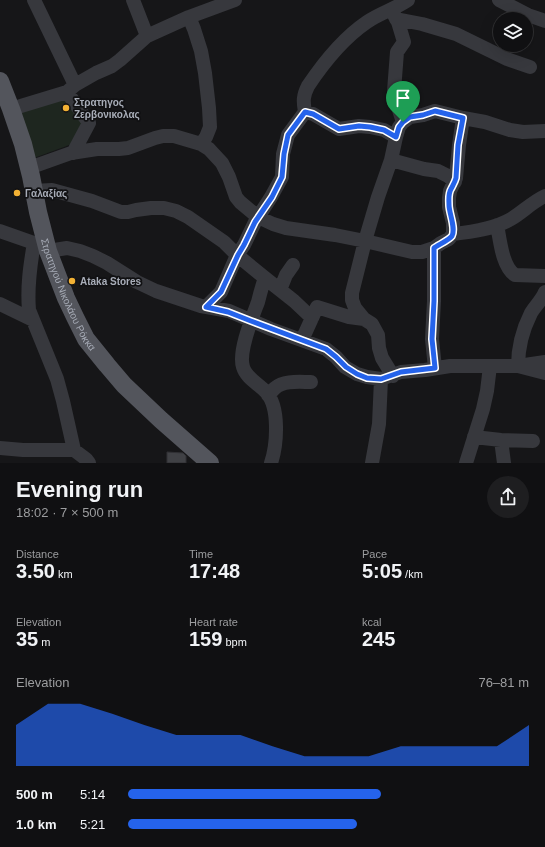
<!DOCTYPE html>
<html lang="en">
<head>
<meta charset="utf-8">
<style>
  body { margin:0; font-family:Helvetica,sans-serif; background:#1e1e20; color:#f1f3f6; height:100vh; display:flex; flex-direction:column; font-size:15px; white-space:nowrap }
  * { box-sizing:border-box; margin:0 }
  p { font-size:13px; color:#9c9d9f }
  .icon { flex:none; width:22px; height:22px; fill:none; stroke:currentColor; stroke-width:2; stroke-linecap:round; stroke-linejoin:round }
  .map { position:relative; height:463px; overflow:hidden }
  .drawer { display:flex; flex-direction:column; background:#101012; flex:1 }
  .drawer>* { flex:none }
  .buttons { position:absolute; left:493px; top:12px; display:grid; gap:8px }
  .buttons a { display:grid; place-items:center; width:40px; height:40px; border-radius:50%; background:#101012; box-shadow:0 4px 16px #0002,0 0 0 1px #303032; font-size:20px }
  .pin { position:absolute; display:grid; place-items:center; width:34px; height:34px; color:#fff; margin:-41px -17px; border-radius:50% 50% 50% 0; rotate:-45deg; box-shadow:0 0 4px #0007 }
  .pin .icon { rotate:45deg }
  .round { display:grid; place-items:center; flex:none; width:42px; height:42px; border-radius:21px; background:#1e1e20 }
  .headline { display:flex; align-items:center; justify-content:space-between; height:68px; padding:0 16px }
  h1 { font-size:22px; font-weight:700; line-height:30px }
  .metrics { display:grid; grid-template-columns:repeat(3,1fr); gap:6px; height:68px; padding:4px 16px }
  .metrics div { display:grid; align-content:center }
  .metrics b { font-size:20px; font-weight:700 }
  .metrics small { font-size:11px; font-weight:400 }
  .metrics p { font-size:11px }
  .chart { height:112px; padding:8px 16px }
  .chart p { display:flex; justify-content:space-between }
  .chart svg { width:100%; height:72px; margin-top:4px; fill:#2563eb; opacity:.7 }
  ul { padding:0 16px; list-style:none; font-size:13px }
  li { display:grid; grid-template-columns:64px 48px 1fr; align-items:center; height:30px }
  li i { height:10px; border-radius:5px; background:#2563eb }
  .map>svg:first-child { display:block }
</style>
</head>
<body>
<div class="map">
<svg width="545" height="463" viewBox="0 0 545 463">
  <rect width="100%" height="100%" fill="#161618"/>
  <!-- green -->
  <path fill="#1e261f" d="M 65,97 L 82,123 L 72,144 L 34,158 L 21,111 Z"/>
  <!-- building -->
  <path fill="#404145" stroke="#303034" d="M 167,452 L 183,453 L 186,456 L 186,463 L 167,463 Z"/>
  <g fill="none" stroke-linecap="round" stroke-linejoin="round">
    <!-- minor -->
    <path stroke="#37383d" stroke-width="14" d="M 34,0 L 75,85
      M 133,0 L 147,36
      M 499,0 L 528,15 L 545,21
      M 393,13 L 398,22 L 404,42 L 397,52 L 394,91 L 395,98 L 403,122
      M 189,17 L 194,29 L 201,51 L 205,73 L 209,108 L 210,127 L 206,137 L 201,144
      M 396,19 L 422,24 L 456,34 L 507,59 L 530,67
      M 67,92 L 89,123 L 73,153
      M 11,109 L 67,92 L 75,85 L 96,73 L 112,66 L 120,60 L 147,36 L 189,17 L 235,0
      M 305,112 L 313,114 L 339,129 L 359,126 L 370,127 L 384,130 L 396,137
      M 391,160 L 424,169 L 438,171 L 448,176 L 455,182
      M 29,168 L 71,153 L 97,149 L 119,149 L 128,148 L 155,138 L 163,136 L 174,136 L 201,144 L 209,149 L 222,163 L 229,177 L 236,197 L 240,202 L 258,217 L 273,224 L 286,228 L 335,235 L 365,241 L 412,252 L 422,252 L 434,248 L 441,243 L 449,239 L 453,234 C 472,232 494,229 511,219 C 523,212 532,202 545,196
      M 33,191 L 52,190 L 92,201 L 121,212 L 128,212 L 136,210 L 151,208 L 164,208 L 176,211 L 188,217 L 224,242 L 237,255 L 265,278 L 294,301 L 312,318
      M 497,225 C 500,239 502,267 515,275 L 545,276
      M 0,231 L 34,243 L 48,251 L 67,248 L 80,251 L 93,256 L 107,263 L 137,282 L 156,291 L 201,306 L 229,311 L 271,329 L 326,349 L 336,357 L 345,367 L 357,374 L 367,377 L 381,379 L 401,372 L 425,370 L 450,366 L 518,366 L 545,373
      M 453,234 L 453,223 L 449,207 L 449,198 L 450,191 L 456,178 L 459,145 L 463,118
      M 34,243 C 30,266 27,287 29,310 L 57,379 L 63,401 L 74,450 L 86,459 L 89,463
      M 434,248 L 434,301 L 432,339 L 435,368
      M 265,278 C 262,286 260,294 258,302 C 252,318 238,352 243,367 C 246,378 259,384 266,392 C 280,407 277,445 271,463
      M 280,290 L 286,275 L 293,265
      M 545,292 C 542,300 535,306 531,313 C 523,329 518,348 518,366 L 545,362
      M 0,304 L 33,320
      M 206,307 L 221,292 L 237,255 L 244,245 L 255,222 L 271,197 L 282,177 L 283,154 L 288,135 L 305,112 C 303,101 303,96 308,86 C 324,62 342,39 367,22 C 380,13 395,9 408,0
      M 302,340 L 317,307 L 349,317 L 364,319
      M 393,376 L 382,358 L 379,348 L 378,335 L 372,324 L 364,319 L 355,308 L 352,300 L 352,293 L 365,241 L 378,197 L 391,160 L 396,137 L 399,127 L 403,122 L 410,117 L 423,115 L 435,111 L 463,118 L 485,122 L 510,130 L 523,132 L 545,131
      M 268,395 C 270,393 273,390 275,388 C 284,380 300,382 311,382
      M 474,437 L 501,440 L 533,441
      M 501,440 L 504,463
      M 0,448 L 23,450 L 74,450
      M 372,463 L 379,424 L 381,379
      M 466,463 L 483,409 L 487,391 L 490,366"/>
    <!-- major -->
    <path stroke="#53555c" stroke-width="18" id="s1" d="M 0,81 L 11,109 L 23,144 L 31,176 L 38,212 L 48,251 L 66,298 L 75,317 L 86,339 L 107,365 L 124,385 L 161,420 L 210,463"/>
  </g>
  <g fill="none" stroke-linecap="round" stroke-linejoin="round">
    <!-- route casing -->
    <g stroke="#fff" stroke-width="8">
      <path id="route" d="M 435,111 L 463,118 L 458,145 L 456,178 C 455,182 453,185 451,189 C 448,194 449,200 449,205 C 449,213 456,228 452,236 C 449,240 438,245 434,248 L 434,301 L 432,339 L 435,368 L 401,372 L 381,379 L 367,378 L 357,374 L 346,367 L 336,357 L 326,349 L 251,321 L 228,312 L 206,307 L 221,292 L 238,255 L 244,245 L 255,222 L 272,197 L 282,177 L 284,154 L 288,135 L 305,112 L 313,114 L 339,129 L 359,126 L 370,127 L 384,130 L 396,137 L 399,127 L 403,122 L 410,117 L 423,115 Z"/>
    </g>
    <!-- route -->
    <use href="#route" stroke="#2563eb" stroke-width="5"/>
  </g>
  <!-- markers -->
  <g fill="#f2b134" stroke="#111113" stroke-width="1.5">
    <circle cx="66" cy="108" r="4"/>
    <circle cx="17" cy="193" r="4"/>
    <circle cx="72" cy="281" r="4"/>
  </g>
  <g text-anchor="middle" stroke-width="3.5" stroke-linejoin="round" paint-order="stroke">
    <!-- poi labels -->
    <g font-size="10" font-weight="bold" fill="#a8adb8" stroke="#111113" text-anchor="start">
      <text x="74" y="106">Στρατηγος<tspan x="74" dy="12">Ζερβονικολας</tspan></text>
      <text x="25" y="197">Γαλαξίας</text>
      <text x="80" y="285">Ataka Stores</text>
    </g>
    <!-- street labels -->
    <g font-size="10" fill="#a8adb8" stroke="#111113">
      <text dy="4" stroke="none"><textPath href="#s1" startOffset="225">Στρατηγού Νικολάου Ρόκκα</textPath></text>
    </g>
  </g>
</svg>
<div class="buttons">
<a><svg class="icon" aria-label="layers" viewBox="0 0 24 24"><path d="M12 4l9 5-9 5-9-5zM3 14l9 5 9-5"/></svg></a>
</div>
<div class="pin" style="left:403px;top:122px;background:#1e9e55"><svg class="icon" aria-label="arrive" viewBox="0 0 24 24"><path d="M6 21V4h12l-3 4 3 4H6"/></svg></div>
</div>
<section class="drawer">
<div class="headline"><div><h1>Evening run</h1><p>18:02 · 7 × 500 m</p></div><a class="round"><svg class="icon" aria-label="share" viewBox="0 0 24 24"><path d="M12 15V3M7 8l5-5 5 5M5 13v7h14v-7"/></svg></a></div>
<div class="metrics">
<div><p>Distance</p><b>3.50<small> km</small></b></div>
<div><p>Time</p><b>17:48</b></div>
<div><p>Pace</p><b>5:05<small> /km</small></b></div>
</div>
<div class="metrics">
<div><p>Elevation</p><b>35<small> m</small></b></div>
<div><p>Heart rate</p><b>159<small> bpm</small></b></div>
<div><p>kcal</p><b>245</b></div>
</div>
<div class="chart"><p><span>Elevation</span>76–81 m</p>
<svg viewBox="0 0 160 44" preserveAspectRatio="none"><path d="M0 44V19L10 6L20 6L30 12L40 19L50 25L60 25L70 25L80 32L90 38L100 38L110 38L120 32L130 32L140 32L150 32L160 19V44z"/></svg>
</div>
<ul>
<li><b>500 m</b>5:14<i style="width:63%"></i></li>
<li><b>1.0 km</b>5:21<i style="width:57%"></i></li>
</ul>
</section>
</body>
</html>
